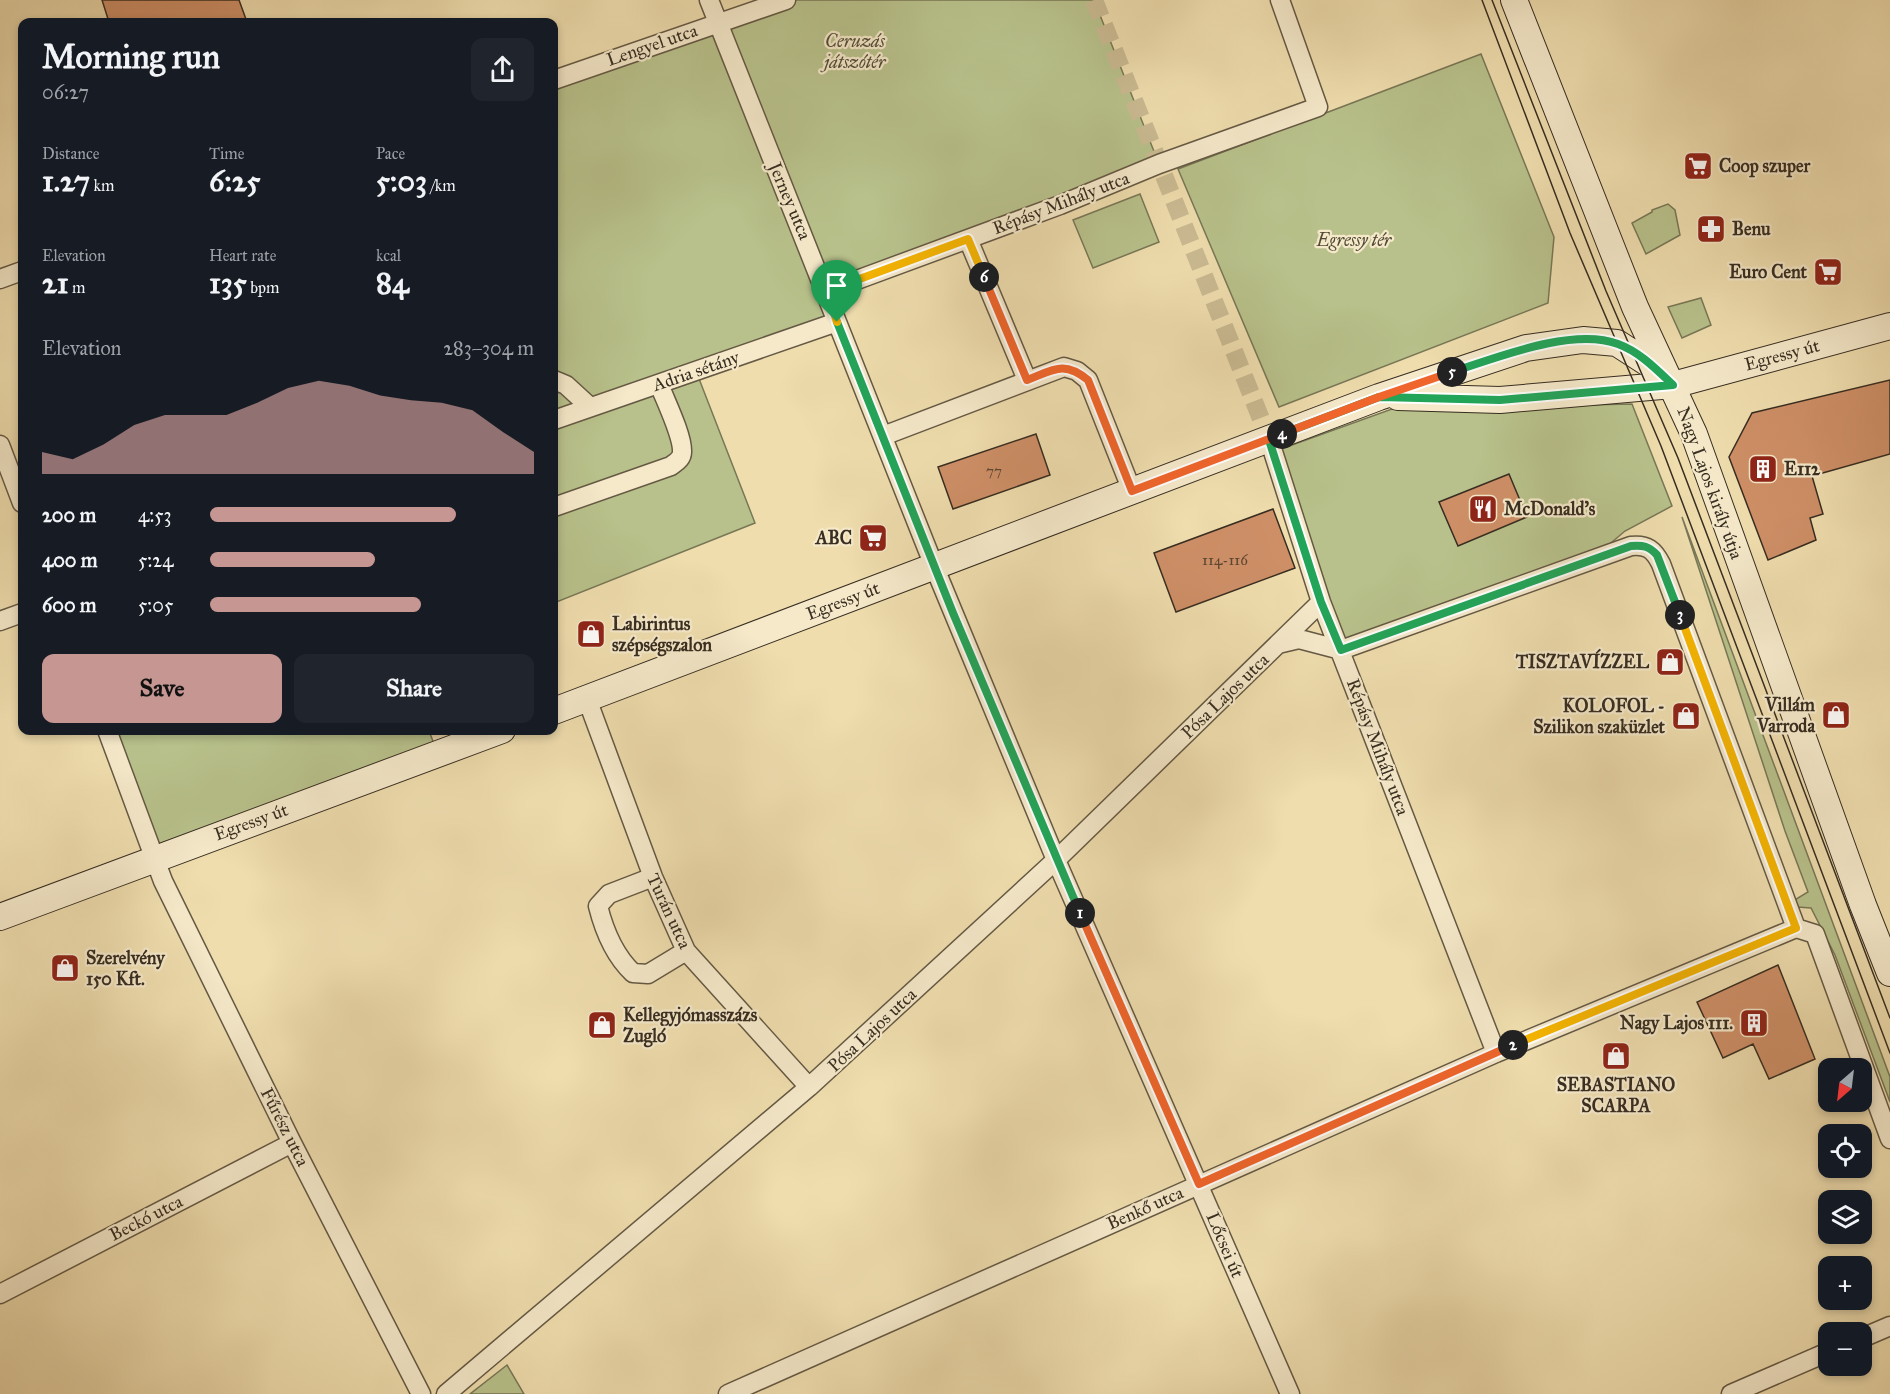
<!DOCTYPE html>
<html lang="en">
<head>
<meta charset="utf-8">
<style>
  body { margin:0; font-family:"IM FELL Great Primer",serif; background:#20242c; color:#f1f3f6; height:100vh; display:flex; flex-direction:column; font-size:22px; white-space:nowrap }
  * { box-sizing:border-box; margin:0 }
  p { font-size:20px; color:#9ea1a6 }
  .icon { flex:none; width:33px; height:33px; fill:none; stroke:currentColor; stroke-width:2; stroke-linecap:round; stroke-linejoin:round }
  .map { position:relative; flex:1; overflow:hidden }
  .drawer { position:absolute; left:18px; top:18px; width:540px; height:717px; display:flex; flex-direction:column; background:#171b24; border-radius:12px; box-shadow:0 3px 9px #0003 }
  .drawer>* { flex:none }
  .needle { width:39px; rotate:208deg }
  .tools { position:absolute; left:1818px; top:1058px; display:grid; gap:12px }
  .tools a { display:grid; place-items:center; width:54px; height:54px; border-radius:12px; background:#171b24; box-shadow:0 3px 9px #0003; font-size:30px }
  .pin { position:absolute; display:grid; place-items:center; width:51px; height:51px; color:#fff; margin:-62px -26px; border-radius:50% 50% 50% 0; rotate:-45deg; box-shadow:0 0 6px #0007 }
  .pin .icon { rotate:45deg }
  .km { position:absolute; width:30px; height:30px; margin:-15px; border-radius:50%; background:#222; color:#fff; font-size:16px; line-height:30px; text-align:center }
  .round { display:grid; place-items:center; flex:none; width:63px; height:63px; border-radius:12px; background:#20242c }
  .overview { display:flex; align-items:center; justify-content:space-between; height:102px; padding:0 24px }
  h1 { font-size:33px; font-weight:700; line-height:45px }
  .figures { display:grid; grid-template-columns:repeat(3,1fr); gap:9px; height:102px; padding:6px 24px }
  .figures div { display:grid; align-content:center }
  .figures b { font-size:30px; font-weight:700 }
  .figures small { font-size:16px; font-weight:400 }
  .figures p { font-size:16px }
  .chart { height:168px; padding:12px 24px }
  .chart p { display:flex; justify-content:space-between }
  .chart svg { width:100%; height:108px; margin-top:6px; fill:#c59692; opacity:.7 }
  .action { display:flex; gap:12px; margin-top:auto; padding:12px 24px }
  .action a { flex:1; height:69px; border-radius:12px; background:#c59692; color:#111; font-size:24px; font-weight:700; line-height:69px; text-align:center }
  .action a+a { background:#20242c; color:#f1f3f6 }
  ul { padding:0 24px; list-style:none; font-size:20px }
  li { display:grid; grid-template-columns:96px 72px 1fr; align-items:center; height:45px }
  li i { height:15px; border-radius:8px; background:#c59692 }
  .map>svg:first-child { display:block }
</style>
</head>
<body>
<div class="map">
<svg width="1890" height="1394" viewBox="0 0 1890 1394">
  <rect width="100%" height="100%" fill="#efddae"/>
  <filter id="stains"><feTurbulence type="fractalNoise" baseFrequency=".00333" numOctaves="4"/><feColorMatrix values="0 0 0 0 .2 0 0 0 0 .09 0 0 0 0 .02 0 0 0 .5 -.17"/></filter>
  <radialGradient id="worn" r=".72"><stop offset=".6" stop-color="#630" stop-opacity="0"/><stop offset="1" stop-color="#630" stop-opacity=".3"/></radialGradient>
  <!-- green -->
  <path fill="#b8c18b" stroke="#787756" stroke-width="1.5" d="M 785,0 L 1094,0 L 1159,164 L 827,291 L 837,322 L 696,371 L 755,523 L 554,603 L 554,81 Z
    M 1481,54 L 1554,237 L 1548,303 L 1279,407 L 1178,169 Z
    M 1140,194 L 1159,242 L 1093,268 L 1073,220 Z
    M 1668,204 L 1675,210 L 1680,235 L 1646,254 L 1632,223 L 1652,212 L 1652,210 Z
    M 1701,298 L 1711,325 L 1682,338 L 1668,307 Z
    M 1632,404 L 1672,506 L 1625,531 L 1592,559 L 1341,650 L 1264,455 L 1392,409 Z
    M 1682,517 L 1890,1077 L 1890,1102 L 1835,955 L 1811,908 L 1797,907 L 1793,901 L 1808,892 L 1785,831 Z
    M 107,731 L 429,731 L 438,754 L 153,858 Z
    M 507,1365 L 524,1394 L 470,1394 Z"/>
  <!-- building -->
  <path fill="#ce8f67" stroke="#372d21" stroke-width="1.5" d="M 102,0 L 239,0 L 247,22 L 109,22 Z
    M 1890,380 L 1890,454 L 1812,476 L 1823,514 L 1810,518 L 1816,540 L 1768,560 L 1729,457 L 1752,413 Z
    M 1036,434 L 1050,475 L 953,509 L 938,467 Z
    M 1509,474 L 1527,517 L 1458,546 L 1439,502 Z
    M 1273,509 L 1295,568 L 1176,612 L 1154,553 Z
    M 1778,965 L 1815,1059 L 1769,1079 L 1753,1044 L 1723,1058 L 1697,1002 Z"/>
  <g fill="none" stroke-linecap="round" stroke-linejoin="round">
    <!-- street-tunnel -->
    <path stroke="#caba92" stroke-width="18" stroke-dasharray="18 9" stroke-linecap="butt" d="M 1094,0 L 1269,439"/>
    <!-- street casing -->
    <g stroke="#655944" stroke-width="21">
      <path id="street" d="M 709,0 L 934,566 L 1056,860 L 1290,1394
        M 554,80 L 786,0
        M 968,239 L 1027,380
        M 0,279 L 22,271
        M 827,291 L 1060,205 L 1159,164 L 1318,107 L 1280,0
        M 554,380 L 566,385 L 590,407
        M 554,420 L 837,322
        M 883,436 L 1064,367 L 1077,371 L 1088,380 L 1132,491
        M 1269,439 L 1321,602 L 1496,1053
        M 0,445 L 22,503
        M 554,507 L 671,466 C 676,462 682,459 682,452 C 683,436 665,400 659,384
        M 0,621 L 22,613
        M 1278,644 L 1299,639 L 1341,650 L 1631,546 C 1647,544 1654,550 1661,564 L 1796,928
        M 587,699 L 653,877 L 686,951 L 809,1087
        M 107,730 L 163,881 L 292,1143 L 421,1394
        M 653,877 L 609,894 L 598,906 C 604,930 615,956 633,973 L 648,974 L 686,951
        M 1796,928 L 1815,934 L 1890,1139
        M 0,1294 L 292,1143
        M 1862,1338 L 1890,1326
        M 446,1394 L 809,1087 L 1056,860 L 1321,602
        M 728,1394 L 1496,1053 L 1796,928
        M 1731,1394 L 1828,1352"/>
    </g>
    <!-- secondary casing -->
    <g stroke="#372d21" stroke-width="28">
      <path id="secondary" d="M 1514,0 L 1635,307 L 1694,434 L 1863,905 L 1890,973
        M 1398,397 L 1500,400 L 1673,385 L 1890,326
        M 554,711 L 1379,397 L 1526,348 L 1583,340 L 1617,343 L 1651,365 L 1673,385
        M 0,917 L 502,730"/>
    </g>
    <!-- street -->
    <use href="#street" stroke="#f5e9ca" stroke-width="18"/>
    <!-- secondary -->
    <use href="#secondary" stroke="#f5e9ca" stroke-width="26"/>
    <!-- tram -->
    <path stroke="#372d21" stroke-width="1.5" d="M 1482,0 L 1570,233 L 1661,446 L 1890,1053
      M 1492,0 L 1606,291 L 1678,458 L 1890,1018"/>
  </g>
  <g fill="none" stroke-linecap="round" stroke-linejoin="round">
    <!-- split-1 casing -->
    <g stroke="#fff" stroke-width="12">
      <path id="split-1" d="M 837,322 L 953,613 L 1080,913"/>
    </g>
    <!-- split-2 casing -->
    <g stroke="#fff" stroke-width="12">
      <path id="split-2" d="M 1080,913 L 1199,1184 L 1513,1045"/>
    </g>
    <!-- split-3 casing -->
    <g stroke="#fff" stroke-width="12">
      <path id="split-3" d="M 1513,1045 L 1796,928 L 1680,615"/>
    </g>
    <!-- split-4 casing -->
    <g stroke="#fff" stroke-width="12">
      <path id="split-4" d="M 1282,434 L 1269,440 L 1321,602 L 1341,650 L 1631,546 C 1643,545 1649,546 1657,555 L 1680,615"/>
    </g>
    <!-- split-5 casing -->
    <g stroke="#fff" stroke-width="12">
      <path id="split-5" d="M 1282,434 L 1379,397 L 1500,400 L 1673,385 C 1657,370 1640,352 1618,344 C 1572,327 1496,358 1452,372"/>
    </g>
    <!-- split-6 casing -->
    <g stroke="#fff" stroke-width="12">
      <path id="split-6" d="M 984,277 L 1027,380 C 1053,370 1064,360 1088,380 L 1132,491 L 1379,397 L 1452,372"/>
    </g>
    <!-- split-7 casing -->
    <g stroke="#fff" stroke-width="12">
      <path id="split-7" d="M 837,322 L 827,291 L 968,239 L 984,277"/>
    </g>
    <!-- split-1 -->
    <use href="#split-1" stroke="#22a559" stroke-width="8"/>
    <!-- split-2 -->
    <use href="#split-2" stroke="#f0652b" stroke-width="8"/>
    <!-- split-3 -->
    <use href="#split-3" stroke="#f5b400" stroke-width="8"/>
    <!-- split-4 -->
    <use href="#split-4" stroke="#22a559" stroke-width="8"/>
    <!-- split-5 -->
    <use href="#split-5" stroke="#22a559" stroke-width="8"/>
    <!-- split-6 -->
    <use href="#split-6" stroke="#f0652b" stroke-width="8"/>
    <!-- split-7 -->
    <use href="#split-7" stroke="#f5b400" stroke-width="8"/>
  </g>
  <!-- icons -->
  <defs>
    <g id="supermarket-square" transform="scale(1.5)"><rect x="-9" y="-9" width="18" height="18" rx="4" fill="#8f2418" stroke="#f5e9ca"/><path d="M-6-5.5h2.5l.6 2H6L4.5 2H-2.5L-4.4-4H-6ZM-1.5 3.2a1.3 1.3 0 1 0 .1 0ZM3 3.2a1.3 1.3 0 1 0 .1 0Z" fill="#fff"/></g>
    <g id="pharmacy-square" transform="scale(1.5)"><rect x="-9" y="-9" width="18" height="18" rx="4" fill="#8f2418" stroke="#f5e9ca"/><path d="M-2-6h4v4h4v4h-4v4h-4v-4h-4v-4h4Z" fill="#fff"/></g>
    <g id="building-square" transform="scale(1.5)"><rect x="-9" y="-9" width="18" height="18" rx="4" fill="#8f2418" stroke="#f5e9ca"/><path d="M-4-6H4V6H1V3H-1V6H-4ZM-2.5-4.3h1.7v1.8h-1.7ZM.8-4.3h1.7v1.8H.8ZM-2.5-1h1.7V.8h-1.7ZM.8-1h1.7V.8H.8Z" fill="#fff"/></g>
    <g id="restaurant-square" transform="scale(1.5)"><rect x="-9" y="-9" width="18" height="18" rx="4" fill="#8f2418" stroke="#f5e9ca"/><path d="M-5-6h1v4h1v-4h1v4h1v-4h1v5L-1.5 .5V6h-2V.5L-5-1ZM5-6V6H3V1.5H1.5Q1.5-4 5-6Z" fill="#fff"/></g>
    <g id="shop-square" transform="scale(1.5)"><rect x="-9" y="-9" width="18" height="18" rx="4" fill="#8f2418" stroke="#f5e9ca"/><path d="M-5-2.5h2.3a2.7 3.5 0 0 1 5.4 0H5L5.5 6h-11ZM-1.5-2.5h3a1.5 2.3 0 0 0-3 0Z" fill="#fff"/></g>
  </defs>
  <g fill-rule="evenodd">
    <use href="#supermarket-square" x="1698" y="166"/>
    <use href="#pharmacy-square" x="1711" y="229"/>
    <use href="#supermarket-square" x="1828" y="272"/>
    <use href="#building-square" x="1763" y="469"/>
    <use href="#restaurant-square" x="1483" y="509"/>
    <use href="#supermarket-square" x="873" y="538"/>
    <use href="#shop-square" x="591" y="634"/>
    <use href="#shop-square" x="1670" y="662"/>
    <use href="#shop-square" x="1836" y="715"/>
    <use href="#shop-square" x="1686" y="716"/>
    <use href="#shop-square" x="65" y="968"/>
    <use href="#building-square" x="1754" y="1023"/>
    <use href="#shop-square" x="602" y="1025"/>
    <use href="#shop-square" x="1616" y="1056"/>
  </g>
  <g text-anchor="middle" stroke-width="4.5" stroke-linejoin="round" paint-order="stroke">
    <!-- number labels -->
    <g font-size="15" fill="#5d4632">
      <text x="994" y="476">77</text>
      <text x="1225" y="565">114-116</text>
    </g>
    <!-- park labels -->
    <g font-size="18" font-style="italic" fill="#514b36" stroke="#f5e9ca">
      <text x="855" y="47">Ceruzás<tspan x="855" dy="21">játszótér</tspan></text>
      <text x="1354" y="246">Egressy tér</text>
    </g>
    <!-- street labels -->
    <g font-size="18" fill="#372d21" stroke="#f5e9ca">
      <text transform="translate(652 45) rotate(-19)" y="6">Lengyel utca</text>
      <text transform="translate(790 201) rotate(67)" y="6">Jerney utca</text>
      <text transform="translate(1061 203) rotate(-21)" y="6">Répásy Mihály utca</text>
      <text transform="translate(1782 355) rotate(-15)" y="6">Egressy út</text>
      <text transform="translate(696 371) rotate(-19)" y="6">Adria sétány</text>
      <text transform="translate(1710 483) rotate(70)" y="6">Nagy Lajos király útja</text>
      <text transform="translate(843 601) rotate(-21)" y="6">Egressy út</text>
      <text transform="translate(1225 696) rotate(-44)" y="6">Pósa Lajos utca</text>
      <text transform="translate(1378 747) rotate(69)" y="6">Répásy Mihály utca</text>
      <text transform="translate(251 822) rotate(-20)" y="6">Egressy út</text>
      <text transform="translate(669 911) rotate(65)" y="6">Turán utca</text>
      <text transform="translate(872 1030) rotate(-43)" y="6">Pósa Lajos utca</text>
      <text transform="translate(285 1127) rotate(63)" y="6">Fűrész utca</text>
      <text transform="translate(1145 1208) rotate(-24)" y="6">Benkő utca</text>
      <text transform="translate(146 1218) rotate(-27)" y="6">Beckó utca</text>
      <text transform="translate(1225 1245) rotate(67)" y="6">Lőcsei út</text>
    </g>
    <!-- poi labels -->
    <g font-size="18" font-weight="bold" fill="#372d21" stroke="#f5e9ca" text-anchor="start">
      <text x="1719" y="172">Coop szuper</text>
      <text x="1732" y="235">Benu</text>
      <text x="1807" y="278" text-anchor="end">Euro Cent</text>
      <text x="1784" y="475">E112</text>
      <text x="1504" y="515">McDonald's</text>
      <text x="852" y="544" text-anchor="end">ABC</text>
      <text x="612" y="630">Labirintus<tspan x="612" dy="21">szépségszalon</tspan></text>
      <text x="1649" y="668" text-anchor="end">TISZTAVÍZZEL</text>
      <text x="1815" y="711" text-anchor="end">Villám<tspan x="1815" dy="21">Varroda</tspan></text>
      <text x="1665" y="712" text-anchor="end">KOLOFOL -<tspan x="1665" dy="21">Szilikon szaküzlet</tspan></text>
      <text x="86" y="964">Szerelvény<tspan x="86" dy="21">150 Kft.</tspan></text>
      <text x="623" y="1021">Kellegyjómasszázs<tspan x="623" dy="21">Zugló</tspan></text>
      <text x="1733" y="1029" text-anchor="end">Nagy Lajos 111.</text>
      <text x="1616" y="1091" text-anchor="middle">SEBASTIANO<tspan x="1616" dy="21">SCARPA</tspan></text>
    </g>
  </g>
  <rect width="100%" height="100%" filter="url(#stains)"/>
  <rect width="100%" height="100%" fill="url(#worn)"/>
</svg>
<div class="tools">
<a><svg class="needle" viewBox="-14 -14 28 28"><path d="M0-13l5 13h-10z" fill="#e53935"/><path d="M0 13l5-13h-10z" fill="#9ea1a6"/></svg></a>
<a><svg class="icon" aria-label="locate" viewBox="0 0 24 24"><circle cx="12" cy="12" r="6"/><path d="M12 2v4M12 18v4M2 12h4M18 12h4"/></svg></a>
<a><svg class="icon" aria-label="layers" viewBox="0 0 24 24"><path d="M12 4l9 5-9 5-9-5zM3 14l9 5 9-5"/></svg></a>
<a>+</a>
<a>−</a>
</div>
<div class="pin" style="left:837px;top:322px;background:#1e9e55"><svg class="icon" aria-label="arrive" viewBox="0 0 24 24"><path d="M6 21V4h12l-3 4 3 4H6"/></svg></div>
<b class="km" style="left:1080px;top:913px">1</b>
<b class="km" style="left:1513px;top:1045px">2</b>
<b class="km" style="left:1680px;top:615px">3</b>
<b class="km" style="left:1282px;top:434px">4</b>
<b class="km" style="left:1452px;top:372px">5</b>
<b class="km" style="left:984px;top:277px">6</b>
<section class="drawer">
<div class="overview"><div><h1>Morning run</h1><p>06:27</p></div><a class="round"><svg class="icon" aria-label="share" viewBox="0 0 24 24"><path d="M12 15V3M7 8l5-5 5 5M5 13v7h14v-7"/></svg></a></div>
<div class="figures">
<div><p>Distance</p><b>1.27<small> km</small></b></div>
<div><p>Time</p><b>6:25</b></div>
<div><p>Pace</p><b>5:03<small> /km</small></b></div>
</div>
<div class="figures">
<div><p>Elevation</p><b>21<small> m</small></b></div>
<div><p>Heart rate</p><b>135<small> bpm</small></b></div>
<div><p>kcal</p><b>84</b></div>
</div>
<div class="chart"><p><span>Elevation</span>283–304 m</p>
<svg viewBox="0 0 160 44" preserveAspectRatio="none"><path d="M0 44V35L10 38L20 32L30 24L40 20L50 20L60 20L70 15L80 9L90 6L100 8L110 12L120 14L130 15L140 18L150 27L160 35V44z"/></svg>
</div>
<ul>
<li><b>200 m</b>4:53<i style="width:76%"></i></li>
<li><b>400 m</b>5:24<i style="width:51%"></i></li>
<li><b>600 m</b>5:05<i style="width:65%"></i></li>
</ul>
<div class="action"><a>Save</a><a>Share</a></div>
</section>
</div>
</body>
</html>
